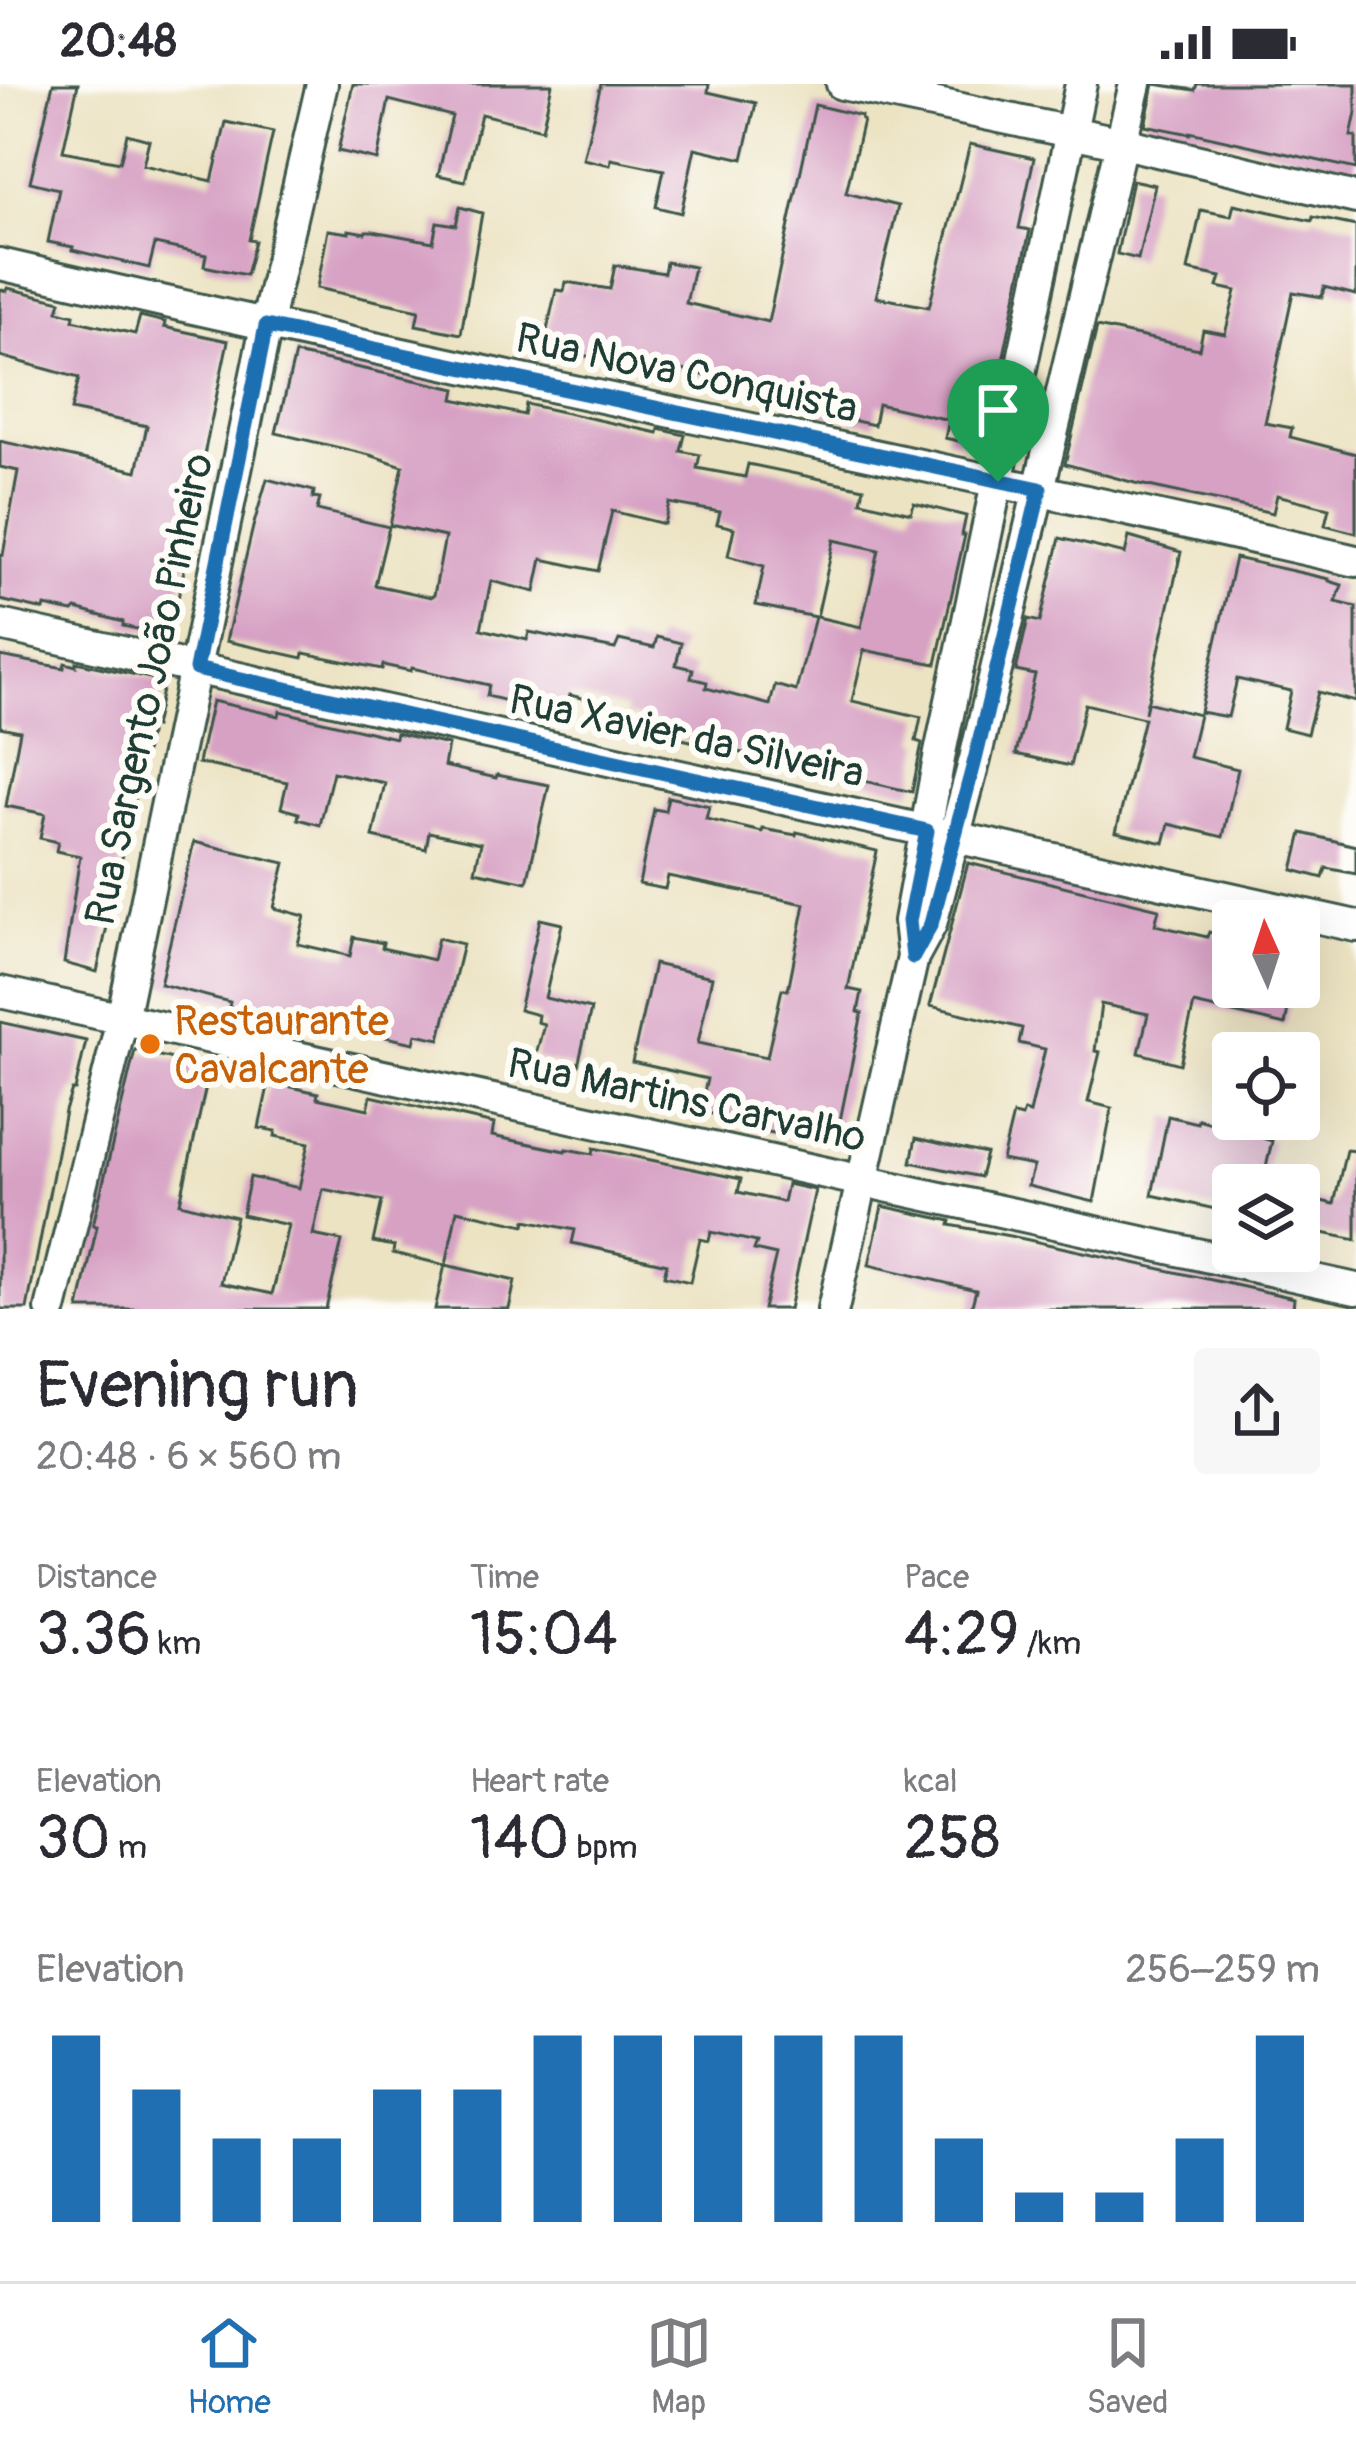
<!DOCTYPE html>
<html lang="en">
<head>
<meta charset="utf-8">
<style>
  body { margin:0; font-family:Pangolin,sans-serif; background:#f7f7f7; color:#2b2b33; height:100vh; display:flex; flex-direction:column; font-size:45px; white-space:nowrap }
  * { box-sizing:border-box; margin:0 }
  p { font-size:39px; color:#7c7c81 }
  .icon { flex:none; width:66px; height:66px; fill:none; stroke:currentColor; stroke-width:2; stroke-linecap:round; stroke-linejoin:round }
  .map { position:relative; height:1225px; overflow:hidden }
  .panel { display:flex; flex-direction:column; background:#fff; flex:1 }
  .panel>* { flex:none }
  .needle { width:78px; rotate:357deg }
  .buttons { position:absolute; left:1212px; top:816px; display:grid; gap:24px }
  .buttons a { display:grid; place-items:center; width:108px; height:108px; border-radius:12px; background:#fff; box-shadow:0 12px 48px #0002; font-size:60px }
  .pin { position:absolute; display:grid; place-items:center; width:102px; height:102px; color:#fff; margin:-123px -51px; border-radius:50% 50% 50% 0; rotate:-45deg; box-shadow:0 0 12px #0007 }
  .pin .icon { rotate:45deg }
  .round { display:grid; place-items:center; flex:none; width:126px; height:126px; border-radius:12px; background:#f7f7f7 }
  .headline { display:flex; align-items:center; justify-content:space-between; height:204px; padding:0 36px }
  h1 { font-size:66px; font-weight:600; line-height:90px }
  .stats { display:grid; grid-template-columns:repeat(3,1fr); gap:18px; height:204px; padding:12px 36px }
  .stats div { display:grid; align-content:center }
  .stats b { font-size:60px; font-weight:600 }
  .stats small { font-size:33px; font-weight:400 }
  .stats p { font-size:33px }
  .chart { height:336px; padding:24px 36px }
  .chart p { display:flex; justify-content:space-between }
  .chart svg { width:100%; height:216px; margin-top:12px; stroke:#1f6fb2; stroke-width:6 }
  .status { display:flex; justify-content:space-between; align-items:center; height:84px; padding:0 60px; background:#fff; direction:ltr }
  .status svg { height:33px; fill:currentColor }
  .menu { display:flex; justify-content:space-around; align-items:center; height:168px; border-top:3px solid #e1e1e2; background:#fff; font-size:33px; color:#7c7c81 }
  .menu a { display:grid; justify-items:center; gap:6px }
  .menu .active { color:#1f6fb2 }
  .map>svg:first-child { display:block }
</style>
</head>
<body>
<div class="status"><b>20:48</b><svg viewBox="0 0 49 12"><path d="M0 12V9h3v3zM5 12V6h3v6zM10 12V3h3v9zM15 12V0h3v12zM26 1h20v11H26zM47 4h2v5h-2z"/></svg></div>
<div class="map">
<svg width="1356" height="1225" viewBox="0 0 1356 1225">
  <rect width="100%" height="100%" fill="#fdfcf7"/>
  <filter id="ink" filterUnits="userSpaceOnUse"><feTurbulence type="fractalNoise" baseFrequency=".00833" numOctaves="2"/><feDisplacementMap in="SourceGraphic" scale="24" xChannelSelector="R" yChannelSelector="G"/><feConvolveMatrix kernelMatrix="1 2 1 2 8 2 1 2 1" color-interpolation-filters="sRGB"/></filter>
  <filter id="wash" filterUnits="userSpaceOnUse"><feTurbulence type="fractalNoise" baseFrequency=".004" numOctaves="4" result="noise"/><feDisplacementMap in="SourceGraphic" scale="48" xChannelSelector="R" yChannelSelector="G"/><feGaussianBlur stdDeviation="2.7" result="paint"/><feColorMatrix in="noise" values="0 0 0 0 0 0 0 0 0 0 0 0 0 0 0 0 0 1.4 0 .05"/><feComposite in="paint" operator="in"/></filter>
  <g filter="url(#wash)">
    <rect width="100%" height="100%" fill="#ece3c3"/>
    <g id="blocks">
      <!-- building -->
      <path fill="#d7a1c4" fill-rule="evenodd" d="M 53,0 L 78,0 L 63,67 L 120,78 L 127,50 L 149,56 L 143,81 L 212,97 L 226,38 L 273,48 L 249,156 L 255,157 L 246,191 L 204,182 L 206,171 L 155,160 L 149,184 L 72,166 L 73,163 L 48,158 L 59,105 L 30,98 Z
        M 353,0 L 552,0 L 542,45 L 481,30 L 465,97 L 438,91 L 452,32 L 389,16 L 377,76 L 338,67 Z
        M 601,0 L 709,0 L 708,8 L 756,19 L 743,75 L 695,64 L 681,129 L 656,123 L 664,86 L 611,75 L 610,81 L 583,75 Z
        M 1154,0 L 1195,6 L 1197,0 L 1356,0 L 1356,29 L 1351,52 L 1356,53 L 1356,85 L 1190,48 L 1190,50 L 1145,41 Z
        M 815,21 L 861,32 L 861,35 L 863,36 L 846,109 L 898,122 L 876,213 L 929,223 L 970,60 L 1034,74 L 1019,144 L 1030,146 L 985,363 L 945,354 L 949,336 L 878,320 L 874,341 L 818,329 L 819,319 L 752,303 L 751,309 L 725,304 L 726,296 L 673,284 L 671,293 L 645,288 L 646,283 L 543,264 L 556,206 L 564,207 L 566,198 L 610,205 L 615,181 L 664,189 L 666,178 L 694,183 L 686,219 L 768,238 Z
        M 1132,96 L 1155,101 L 1138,175 L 1117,170 Z
        M 1234,120 L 1312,137 L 1313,133 L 1356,142 L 1356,211 L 1324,203 L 1322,213 L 1293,208 L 1265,339 L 1292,344 L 1290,353 L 1356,370 L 1356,449 L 1325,441 L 1329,424 L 1277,411 L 1273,429 L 1135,399 L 1065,380 L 1097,243 L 1199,265 L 1203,246 L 1225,250 L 1236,207 L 1218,203 L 1221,193 L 1188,186 L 1201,126 L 1231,132 Z
        M 460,123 L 482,129 L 461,250 L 416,241 L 419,226 L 317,204 L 328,146 L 349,149 L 349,146 L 365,149 L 366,147 L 373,147 L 433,158 L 437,138 L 456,141 Z
        M 8,204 L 61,217 L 58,227 L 74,231 L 73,236 L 135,250 L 140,232 L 165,238 L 164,243 L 228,257 L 198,400 L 202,401 L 170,552 L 123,542 L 123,538 L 76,525 L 73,528 L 45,522 L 44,526 L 0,516 L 0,470 L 3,471 L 18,387 L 0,383 L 0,357 L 137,387 L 147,342 L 71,326 L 79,294 L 0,272 L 0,206 L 7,207 Z
        M 295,270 L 456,305 L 454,315 L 524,331 L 526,320 L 658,349 L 659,345 L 685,351 L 681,367 L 700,371 L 697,384 L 745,393 L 748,380 L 864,404 L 861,417 L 911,429 L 914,419 L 966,432 L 962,451 L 965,451 L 936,580 L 864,566 L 852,617 L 921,633 L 916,657 L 922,659 L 912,708 L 669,652 L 671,642 L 625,631 L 627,625 L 570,611 L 567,624 L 544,620 L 543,626 L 487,612 L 489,601 L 412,584 L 411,587 L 383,581 L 382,585 L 304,569 L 303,574 L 226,557 L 253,443 L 267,395 L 314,407 L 313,414 L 320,415 L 317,426 L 389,443 L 375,501 L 431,513 L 434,511 L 445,453 L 390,441 L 403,382 L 370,371 L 276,349 ZM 669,419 L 720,428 L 717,440 L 734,444 L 728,472 L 764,482 L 756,521 L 815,533 L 796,607 L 775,601 L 770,621 L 706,604 L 707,598 L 691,594 L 693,585 L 676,581 L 681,559 L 657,553 L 654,564 L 619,556 L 615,565 L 529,548 L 527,556 L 481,545 L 491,497 L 535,508 L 542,475 L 598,487 L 612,427 L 664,440 ZM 834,456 L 879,466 L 861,543 L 817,533 Z
        M 1129,453 L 1181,468 L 1145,629 L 1147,618 L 1199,631 L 1189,673 L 1238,685 L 1223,753 L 1169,740 L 1164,759 L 1116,748 L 1144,634 L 1085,620 L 1070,682 L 1016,670 L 1035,591 L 1016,587 L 1028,535 L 1040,538 L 1060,454 L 1125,470 Z
        M 1235,474 L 1329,495 L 1329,497 L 1342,501 L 1336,518 L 1356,523 L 1356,618 L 1318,608 L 1307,650 L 1283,644 L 1291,607 L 1237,595 L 1228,633 L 1200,628 Z
        M 0,572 L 64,584 L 65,579 L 76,582 L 76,578 L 164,597 L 154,643 L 151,642 L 97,888 L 64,879 L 80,772 L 56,767 L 58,758 L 40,754 L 45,730 L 6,722 L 20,647 L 0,643 Z
        M 212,617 L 279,632 L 280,627 L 395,654 L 396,649 L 448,661 L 444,682 L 496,694 L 497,691 L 549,701 L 527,798 L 475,787 L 481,759 L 429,748 L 426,765 L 373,753 L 385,699 L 333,688 L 320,741 L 298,735 L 299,729 L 281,724 L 287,698 L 198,679 Z
        M 668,713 L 709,722 L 706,735 L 762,748 L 763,745 L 796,751 L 797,748 L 877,767 L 848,905 L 862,908 L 858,928 L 862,929 L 835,1061 L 753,1045 L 754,1040 L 700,1027 L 707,995 L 632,978 L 654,880 L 712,893 L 698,959 L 767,973 L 782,905 L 788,906 L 805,820 L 668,792 L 665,805 L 639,800 L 654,725 L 665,727 Z
        M 1302,749 L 1356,762 L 1356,790 L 1326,784 L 1323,794 L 1293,786 Z
        M 194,758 L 285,779 L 274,824 L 305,832 L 298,860 L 350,872 L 354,853 L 383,859 L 382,864 L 433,876 L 438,854 L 463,860 L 440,955 L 416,950 L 414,959 L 386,953 L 387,947 L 322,932 L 321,936 L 282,927 L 281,931 L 255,926 L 254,928 L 229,923 L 230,918 L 160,900 Z
        M 968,779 L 1159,825 L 1155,841 L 1207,853 L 1209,848 L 1233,854 L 1233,903 L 1292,903 L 1285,941 L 1194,920 L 1180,980 L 1139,969 L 1148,930 L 1101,920 L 1095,967 L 1100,968 L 1088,1018 L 1112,1024 L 1094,1118 L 1028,1102 L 1034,1082 L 1002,1076 L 1013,1031 L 1022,1033 L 1024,1027 L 1030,1029 L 1045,965 L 1019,959 L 1022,944 L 930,922 Z
        M 540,835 L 562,840 L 545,914 L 591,925 L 578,982 L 574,984 L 535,975 L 544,940 L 537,938 L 538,931 L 519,926 Z
        M 0,938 L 86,957 L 75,1006 L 72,1006 L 65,1027 L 27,1225 L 0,1225 Z
        M 135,966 L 210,984 L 180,1119 L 236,1133 L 221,1199 L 272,1210 L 276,1195 L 288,1141 L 242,1131 L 250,1093 L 299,1104 L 309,1059 L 275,1052 L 276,1047 L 259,1044 L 269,998 L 318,1009 L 317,1014 L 368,1025 L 371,1012 L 494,1040 L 492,1052 L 565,1067 L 566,1065 L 593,1070 L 594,1064 L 741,1095 L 738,1108 L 783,1118 L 787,1100 L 815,1106 L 789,1225 L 763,1225 L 776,1171 L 754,1166 L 757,1158 L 711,1148 L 709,1157 L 700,1155 L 690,1198 L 664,1192 L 667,1180 L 572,1159 L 575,1146 L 526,1136 L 525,1141 L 457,1126 L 446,1181 L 515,1197 L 509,1225 L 435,1225 L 445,1181 L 393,1169 L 394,1162 L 373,1158 L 382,1117 L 323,1105 L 313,1151 L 342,1157 L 326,1225 L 79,1225 L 97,1142 L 93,1141 Z
        M 1168,1032 L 1197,1039 L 1198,1035 L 1272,1057 L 1262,1101 L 1233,1101 L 1233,1129 L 1152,1111 Z
        M 916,1054 L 986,1070 L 980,1093 L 911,1078 Z
        M 1346,1066 L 1356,1067 L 1356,1156 L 1299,1144 L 1299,1112 L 1334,1120 Z
        M 882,1122 L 951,1137 L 950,1141 L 1015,1153 L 1294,1214 L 1293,1225 L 971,1225 L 976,1206 L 869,1181 Z"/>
    </g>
  </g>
  <g filter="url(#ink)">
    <use href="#blocks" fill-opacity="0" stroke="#3e5649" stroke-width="3"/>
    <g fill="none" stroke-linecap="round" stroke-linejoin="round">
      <!-- minor casing -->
      <g stroke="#3e5649" stroke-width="36">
        <path id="minor" d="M 842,0 L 1123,59 L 1356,114
          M 0,180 C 451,285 905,374 1356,477
          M 0,541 L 1356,842
          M 913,873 L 909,837 L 940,669 L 1081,0
          M 0,908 L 1356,1205
          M 51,1225 L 122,935 L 266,242 L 322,0
          M 833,1225 L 913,873 L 931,840 L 975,675 L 1135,0"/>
      </g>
      <!-- minor -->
      <use href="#minor" stroke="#fff" stroke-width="30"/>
    </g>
  </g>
  <g fill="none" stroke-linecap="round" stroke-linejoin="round" filter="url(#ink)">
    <!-- route casing -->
    <g stroke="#fff" stroke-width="24">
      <path id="route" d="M 266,242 L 1040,405 L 975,676 L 931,840 L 913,873 L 909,837 L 927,747 L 196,585 Z"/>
    </g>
    <!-- route -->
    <use href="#route" stroke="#1f6fb2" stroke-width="15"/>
  </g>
  <!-- markers -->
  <circle fill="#e8710a" stroke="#fdfcf7" stroke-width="4.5" cx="150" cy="960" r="12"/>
  <g text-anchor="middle" stroke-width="12" stroke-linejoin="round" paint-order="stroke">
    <!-- street labels -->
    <g font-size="42" fill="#1f3d34" stroke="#fdfcf7">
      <text transform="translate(687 288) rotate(12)" y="15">Rua Nova Conquista</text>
      <text transform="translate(148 605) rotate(-78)" y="15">Rua Sargento João Pinheiro</text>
      <text transform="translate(687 651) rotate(12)" y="15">Rua Xavier da Silveira</text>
      <text transform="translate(687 1015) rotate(12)" y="15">Rua Martins Carvalho</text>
    </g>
    <!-- food labels -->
    <g font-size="42" fill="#c56008" stroke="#fdfcf7" text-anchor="start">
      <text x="174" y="951">Restaurante<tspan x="174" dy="48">Cavalcante</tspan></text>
    </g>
  </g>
</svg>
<div class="buttons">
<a><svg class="needle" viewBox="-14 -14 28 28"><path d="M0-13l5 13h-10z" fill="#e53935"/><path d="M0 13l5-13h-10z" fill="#7c7c81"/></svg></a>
<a><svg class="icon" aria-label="locate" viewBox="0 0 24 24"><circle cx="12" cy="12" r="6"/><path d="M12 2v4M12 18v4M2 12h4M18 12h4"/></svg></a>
<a><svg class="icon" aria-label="layers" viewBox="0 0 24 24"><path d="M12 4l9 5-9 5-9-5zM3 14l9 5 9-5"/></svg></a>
</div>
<div class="pin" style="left:998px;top:398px;background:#1e9e55"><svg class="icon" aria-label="arrive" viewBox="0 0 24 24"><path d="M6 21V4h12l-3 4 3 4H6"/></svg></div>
</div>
<section class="panel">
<div class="headline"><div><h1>Evening run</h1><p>20:48 · 6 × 560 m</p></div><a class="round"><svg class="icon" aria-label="share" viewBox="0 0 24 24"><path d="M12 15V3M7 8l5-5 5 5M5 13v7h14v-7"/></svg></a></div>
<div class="stats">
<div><p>Distance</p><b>3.36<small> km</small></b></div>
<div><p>Time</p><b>15:04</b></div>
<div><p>Pace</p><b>4:29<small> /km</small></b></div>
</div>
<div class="stats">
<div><p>Elevation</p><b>30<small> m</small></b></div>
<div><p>Heart rate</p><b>140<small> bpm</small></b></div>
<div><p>kcal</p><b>258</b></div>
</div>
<div class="chart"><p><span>Elevation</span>256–259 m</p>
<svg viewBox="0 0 160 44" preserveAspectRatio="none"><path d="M5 44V6M15 44V17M25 44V27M35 44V27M45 44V17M55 44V17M65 44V6M75 44V6M85 44V6M95 44V6M105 44V6M115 44V27M125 44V38M135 44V38M145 44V27M155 44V6"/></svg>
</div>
</section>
<nav class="menu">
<a class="active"><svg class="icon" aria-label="home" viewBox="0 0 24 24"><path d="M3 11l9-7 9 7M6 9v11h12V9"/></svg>Home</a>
<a><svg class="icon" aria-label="map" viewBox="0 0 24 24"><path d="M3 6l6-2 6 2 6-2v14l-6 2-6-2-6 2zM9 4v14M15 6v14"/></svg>Map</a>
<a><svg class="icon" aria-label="saved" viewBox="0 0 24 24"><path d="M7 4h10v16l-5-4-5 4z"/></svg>Saved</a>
</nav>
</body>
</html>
